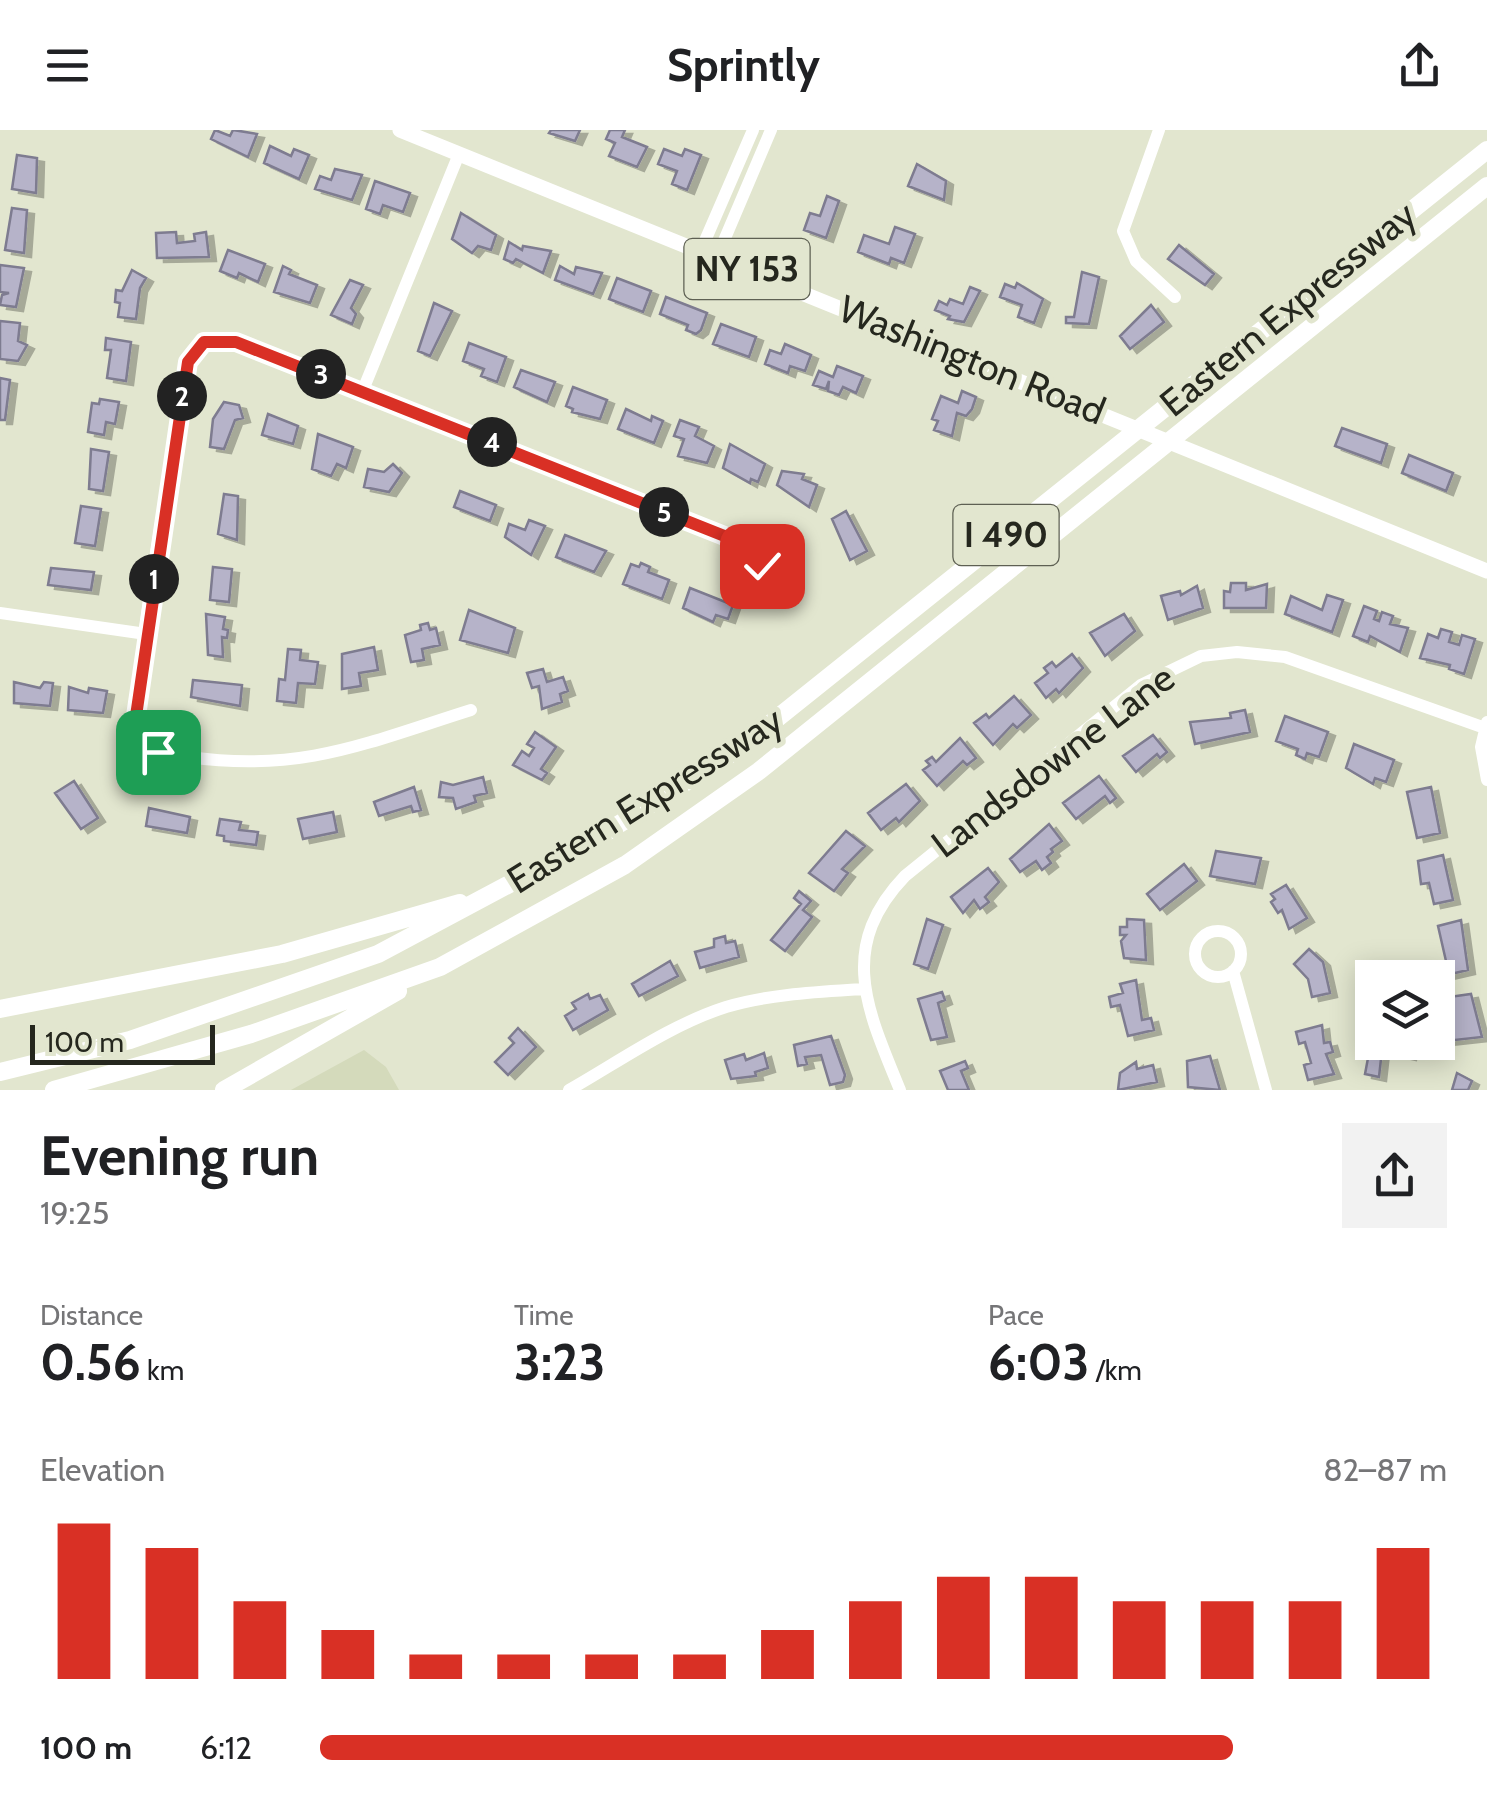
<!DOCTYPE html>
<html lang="en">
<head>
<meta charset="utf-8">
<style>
  body { margin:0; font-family:Cabin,sans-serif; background:#f2f2f2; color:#202124; height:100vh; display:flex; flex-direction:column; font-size:38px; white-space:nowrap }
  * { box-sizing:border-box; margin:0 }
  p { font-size:32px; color:#757577 }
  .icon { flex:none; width:55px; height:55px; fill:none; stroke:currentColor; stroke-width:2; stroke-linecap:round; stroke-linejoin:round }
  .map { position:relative; height:960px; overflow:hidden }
  .drawer { display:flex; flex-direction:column; background:#fff; flex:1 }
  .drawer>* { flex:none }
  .fabs { position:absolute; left:1355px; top:830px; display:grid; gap:20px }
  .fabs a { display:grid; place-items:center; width:100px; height:100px; border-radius:0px; background:#fff; box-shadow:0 5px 25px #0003; font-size:50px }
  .scale { position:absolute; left:30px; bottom:25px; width:185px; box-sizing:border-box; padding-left:10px; border:5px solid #25271e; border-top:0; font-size:28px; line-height:35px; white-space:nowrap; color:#25271e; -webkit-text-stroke:8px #e2e6cf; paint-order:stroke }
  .pin { position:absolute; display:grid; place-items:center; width:85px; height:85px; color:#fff; margin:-42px; border-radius:20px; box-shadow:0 5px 15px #0006 }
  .km { position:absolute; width:50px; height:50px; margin:-25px; border-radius:50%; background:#222; color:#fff; font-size:28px; line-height:50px; text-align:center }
  .round { display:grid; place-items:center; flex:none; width:105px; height:105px; border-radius:0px; background:#f2f2f2 }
  .headline { display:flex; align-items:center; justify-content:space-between; height:170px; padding:0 40px }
  h1 { font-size:55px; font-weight:700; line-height:75px }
  .metrics { display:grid; grid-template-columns:repeat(3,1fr); gap:15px; height:170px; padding:10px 40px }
  .metrics div { display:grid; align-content:center }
  .metrics b { font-size:50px; font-weight:700 }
  .metrics small { font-size:28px; font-weight:400 }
  .metrics p { font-size:28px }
  .chart { height:280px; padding:20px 40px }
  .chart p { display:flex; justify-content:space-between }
  .chart svg { width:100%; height:180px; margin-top:10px; stroke:#d93025; stroke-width:6 }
  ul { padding:0 40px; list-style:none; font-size:32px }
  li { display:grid; grid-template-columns:160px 120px 1fr; align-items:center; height:75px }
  li i { height:25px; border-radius:12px; background:#d93025 }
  header { display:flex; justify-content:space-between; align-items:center; height:130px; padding:0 40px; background:#fff; font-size:45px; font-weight:700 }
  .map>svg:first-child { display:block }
</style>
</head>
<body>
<header><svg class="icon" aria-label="menu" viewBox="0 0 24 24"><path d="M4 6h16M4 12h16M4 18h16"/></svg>Sprintly<svg class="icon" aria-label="share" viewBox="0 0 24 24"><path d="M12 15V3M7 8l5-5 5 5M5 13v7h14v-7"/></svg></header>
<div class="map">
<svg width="1487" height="960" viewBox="0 0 1487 960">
  <defs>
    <filter id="shadow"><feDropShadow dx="7" dy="4" stdDeviation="0" flood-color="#0004"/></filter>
  </defs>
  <rect width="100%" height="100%" fill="#e2e6cf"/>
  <!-- built -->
  <path fill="#d4dabb" d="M 364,920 L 386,937 L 399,960 L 291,960 Z"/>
  <!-- building -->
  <path fill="#b6b3c9" stroke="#7e7b90" stroke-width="2.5" filter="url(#shadow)" d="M 215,0 L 230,6 L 233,0 L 257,4 L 248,27 L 211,9 Z
    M 551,0 L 580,0 L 575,11 L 549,3 Z
    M 610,0 L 625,0 L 622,7 L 647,17 L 637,37 L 609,26 L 615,13 L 606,9 Z
    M 270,16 L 291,26 L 294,19 L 309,25 L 299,49 L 264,33 Z
    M 664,19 L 682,26 L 685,19 L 701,25 L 687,60 L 672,54 L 677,41 L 658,34 Z
    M 17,25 L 37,28 L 36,63 L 12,59 Z
    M 917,34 L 946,51 L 944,70 L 908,56 Z
    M 335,39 L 362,45 L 352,70 L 315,59 L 320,46 L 331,50 Z
    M 375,51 L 410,63 L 403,82 L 383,75 L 380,84 L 366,79 Z
    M 827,66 L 839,71 L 826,108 L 804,100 L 810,83 L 820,86 Z
    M 12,78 L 27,80 L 24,123 L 5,120 Z
    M 461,83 L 496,105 L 491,120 L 478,116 L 472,123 L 452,109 Z
    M 895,97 L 915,104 L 904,133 L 891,128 L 889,134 L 858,122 L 864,105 L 889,114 Z
    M 176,102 L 177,113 L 195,111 L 194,104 L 206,102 L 209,127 L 157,128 L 156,103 Z
    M 509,112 L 522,120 L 523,116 L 551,121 L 543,143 L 516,129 L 513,133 L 504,129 Z
    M 1179,115 L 1214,144 L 1205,155 L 1168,129 Z
    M 228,120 L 265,134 L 258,152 L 239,143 L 237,148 L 220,141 Z
    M 0,135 L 24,138 L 16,177 L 0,175 L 2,165 L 9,163 L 0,162 Z
    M 283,136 L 291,140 L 289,144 L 317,155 L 310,173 L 274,162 Z
    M 560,136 L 574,144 L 576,137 L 602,143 L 593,164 L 555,150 Z
    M 132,140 L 146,148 L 140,158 L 136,189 L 118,187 L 120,173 L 115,172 L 116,160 L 122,161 Z
    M 1082,142 L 1099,147 L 1089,194 L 1066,193 L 1066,187 L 1074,187 Z
    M 617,148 L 651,161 L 643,182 L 609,169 Z
    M 350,150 L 363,155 L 351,178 L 356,184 L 352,194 L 331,185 Z
    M 1017,153 L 1043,169 L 1034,193 L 1018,187 L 1022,175 L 1000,167 L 1005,154 L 1015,158 Z
    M 970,157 L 980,161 L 964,192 L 948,189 L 950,186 L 935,180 L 939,171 L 947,175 L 950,169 L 963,174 Z
    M 666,167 L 707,183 L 701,200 L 696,204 L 686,200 L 688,195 L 660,184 Z
    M 434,173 L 452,181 L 430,226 L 418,221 Z
    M 1151,175 L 1164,192 L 1130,219 L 1120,206 Z
    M 0,191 L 20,193 L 18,211 L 27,215 L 18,231 L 0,229 Z
    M 721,194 L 756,207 L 749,227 L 713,214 Z
    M 106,208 L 131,212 L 126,251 L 107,248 L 111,220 L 105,220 Z
    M 469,213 L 506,227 L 497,252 L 481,246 L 484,239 L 463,231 Z
    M 785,214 L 811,225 L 805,241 L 790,236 L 788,243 L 765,234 L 770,220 L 781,224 Z
    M 837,236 L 863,246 L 856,263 L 843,257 L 839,265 L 828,261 L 829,251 L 826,259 L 813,255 L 819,241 L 833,247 Z
    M 521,240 L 555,252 L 547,272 L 514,257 Z
    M 0,248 L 10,250 L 5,290 L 0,290 Z
    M 573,257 L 607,270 L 600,289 L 572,282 L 573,279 L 566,276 Z
    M 962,261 L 976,267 L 972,279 L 966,286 L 957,283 L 952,306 L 934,300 L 938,291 L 932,289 L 941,266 L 958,273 Z
    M 100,269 L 119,272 L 115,294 L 106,292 L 104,305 L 88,302 L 92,273 L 99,274 Z
    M 224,272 L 239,275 L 243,288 L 235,290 L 224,319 L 210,317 L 213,289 Z
    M 626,279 L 651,291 L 652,286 L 663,291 L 654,313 L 618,299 Z
    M 268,284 L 298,296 L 293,314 L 262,305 Z
    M 680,290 L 699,297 L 695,306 L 714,316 L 707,333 L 678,326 L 684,309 L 674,306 Z
    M 1342,298 L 1387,314 L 1381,333 L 1335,316 Z
    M 318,304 L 353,317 L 346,338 L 337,334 L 331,346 L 312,339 Z
    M 730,314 L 765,334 L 758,352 L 751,349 L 750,353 L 723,338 Z
    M 91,319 L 109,322 L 103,361 L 89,359 Z
    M 1409,325 L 1453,343 L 1446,361 L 1402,343 Z
    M 393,334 L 402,343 L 389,362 L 364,357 L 368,339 L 384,342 Z
    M 782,341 L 804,344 L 802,349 L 817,355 L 809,377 L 777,355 Z
    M 460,361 L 496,375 L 490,391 L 454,377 Z
    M 224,364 L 238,366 L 237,410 L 218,404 Z
    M 81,376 L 101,379 L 95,416 L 75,413 Z
    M 846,381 L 867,421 L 850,430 L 832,389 Z
    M 529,390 L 545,396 L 531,425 L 505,407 L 509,394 L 525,400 Z
    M 565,405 L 606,421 L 594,442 L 556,427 Z
    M 641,433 L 650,437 L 648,442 L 669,450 L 662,469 L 623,454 L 631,434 L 639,437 Z
    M 213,437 L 232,439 L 229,472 L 210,470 Z
    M 51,438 L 94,442 L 91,460 L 48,455 Z
    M 1231,453 L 1246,453 L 1246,460 L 1267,454 L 1266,478 L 1224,478 L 1224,461 L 1230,462 Z
    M 1197,456 L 1203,478 L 1168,490 L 1161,466 L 1180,461 L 1181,465 Z
    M 690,458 L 733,475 L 728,489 L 716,485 L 713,492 L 683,478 Z
    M 1327,465 L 1343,470 L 1332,502 L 1285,484 L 1291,466 L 1322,480 Z
    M 1364,476 L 1377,481 L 1374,489 L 1379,491 L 1382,482 L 1393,486 L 1390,494 L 1408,498 L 1400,522 L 1370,506 L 1368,512 L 1353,506 Z
    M 469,480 L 515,498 L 508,523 L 460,510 Z
    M 206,484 L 225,487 L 223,499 L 228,500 L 227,508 L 222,507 L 223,527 L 208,525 Z
    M 1124,484 L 1135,501 L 1105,526 L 1090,503 Z
    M 428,493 L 430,500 L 436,498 L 440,515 L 422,519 L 424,530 L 411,532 L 405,505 L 421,500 L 420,495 Z
    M 1441,499 L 1452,502 L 1449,512 L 1459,515 L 1462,505 L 1475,509 L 1464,544 L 1449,539 L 1450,535 L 1420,528 L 1428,504 L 1438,508 Z
    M 374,517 L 378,540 L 359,543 L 361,556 L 342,559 L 342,524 Z
    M 288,519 L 301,520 L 300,530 L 318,532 L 315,554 L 298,553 L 296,573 L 277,571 L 279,549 L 285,550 Z
    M 1072,524 L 1083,538 L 1059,563 L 1056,559 L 1046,568 L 1035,553 L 1048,543 L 1044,538 L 1052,532 L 1056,537 Z
    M 543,539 L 547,552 L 563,547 L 568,561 L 560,564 L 562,572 L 542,579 L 539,556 L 532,558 L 527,543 Z
    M 193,550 L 242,555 L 240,576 L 191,567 Z
    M 14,552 L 40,558 L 44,552 L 53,553 L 50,576 L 14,573 Z
    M 69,557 L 88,563 L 89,558 L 107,561 L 103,583 L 68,580 Z
    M 1014,566 L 1031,585 L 1017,598 L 1013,594 L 993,615 L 974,593 L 986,584 L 989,588 Z
    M 1245,580 L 1250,602 L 1195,614 L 1190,592 L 1231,588 L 1230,583 Z
    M 1285,586 L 1328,602 L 1319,627 L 1307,623 L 1305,629 L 1296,625 L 1298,619 L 1276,611 Z
    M 535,602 L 556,617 L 541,639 L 547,643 L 542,650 L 513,635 L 522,621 L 529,626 L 534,618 L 527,614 Z
    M 1153,605 L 1167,622 L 1160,628 L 1157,624 L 1136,642 L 1123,626 Z
    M 960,608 L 976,628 L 967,635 L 963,631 L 937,656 L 923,640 L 930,635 L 926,631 L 932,627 L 936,632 Z
    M 1354,614 L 1394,630 L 1386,652 L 1375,648 L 1373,654 L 1346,638 Z
    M 1099,646 L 1116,668 L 1110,673 L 1105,666 L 1076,689 L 1063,673 Z
    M 483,647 L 487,663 L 474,666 L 476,672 L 456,679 L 453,668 L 439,667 L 441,652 L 453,655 Z
    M 74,651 L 98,688 L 81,699 L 55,663 Z
    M 906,654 L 920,671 L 899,692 L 896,688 L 881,700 L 868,683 Z
    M 414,657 L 421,680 L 413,682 L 411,676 L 379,686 L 374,672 Z
    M 1431,657 L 1440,703 L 1417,708 L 1407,662 Z
    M 149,678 L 190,687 L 187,703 L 146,696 Z
    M 333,682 L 337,702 L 303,709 L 298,689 Z
    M 220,689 L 241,692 L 239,700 L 258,702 L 256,715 L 224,711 L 224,706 L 217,705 Z
    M 1049,694 L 1062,711 L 1051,719 L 1053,722 L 1047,727 L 1051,733 L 1042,740 L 1036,731 L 1020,742 L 1010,729 Z
    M 846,701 L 865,716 L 842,739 L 848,743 L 834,761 L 809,743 Z
    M 1216,721 L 1261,728 L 1255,754 L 1210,746 Z
    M 1443,725 L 1453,770 L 1434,774 L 1429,753 L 1421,754 L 1418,731 Z
    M 1184,734 L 1197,751 L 1160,780 L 1147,764 Z
    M 988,738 L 999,752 L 985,767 L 989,772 L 980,779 L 974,770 L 963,783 L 951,767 Z
    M 1286,755 L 1307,788 L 1289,799 L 1282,780 L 1278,783 L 1271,772 L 1275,769 L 1271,764 Z
    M 799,761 L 811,771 L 803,780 L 812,787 L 785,821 L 771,810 L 801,774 L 794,768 Z
    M 927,789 L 943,795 L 928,839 L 914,834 Z
    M 1127,789 L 1144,790 L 1146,830 L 1124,828 L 1121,811 L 1126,805 L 1120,805 L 1120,797 L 1127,797 Z
    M 1461,790 L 1468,840 L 1442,846 L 1439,833 L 1446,831 L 1438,796 Z
    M 725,806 L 726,813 L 735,811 L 739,827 L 700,838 L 695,822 L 714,817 L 714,809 Z
    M 1309,819 L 1323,832 L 1330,863 L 1312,867 L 1308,849 L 1294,834 Z
    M 670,831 L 678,846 L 639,866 L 632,854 Z
    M 1136,850 L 1142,890 L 1151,888 L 1154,900 L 1128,906 L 1120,875 L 1111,877 L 1109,867 L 1123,863 L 1120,854 Z
    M 942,862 L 945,870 L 938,873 L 947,907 L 931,910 L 918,869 Z
    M 588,864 L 590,869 L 600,865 L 608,880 L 573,900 L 565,886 L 576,879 L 572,873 Z
    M 1471,864 L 1482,907 L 1446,911 L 1444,900 L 1452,900 L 1445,877 L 1450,876 L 1449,867 Z
    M 1322,895 L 1324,913 L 1330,912 L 1333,922 L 1326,924 L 1334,944 L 1308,950 L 1304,935 L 1311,933 L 1305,912 L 1299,914 L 1296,902 Z
    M 518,898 L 536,917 L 508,945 L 495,932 L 514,913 L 509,908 Z
    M 831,906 L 845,945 L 843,952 L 830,955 L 821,925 L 805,927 L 807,934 L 798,936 L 794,915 Z
    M 1372,907 L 1372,912 L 1412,912 L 1409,926 L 1382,920 L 1379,947 L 1365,944 Z
    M 764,923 L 768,938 L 755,942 L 756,946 L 731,949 L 725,930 L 744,924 L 746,930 Z
    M 1210,926 L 1220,960 L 1188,957 L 1187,931 Z
    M 965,931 L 968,938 L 961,941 L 969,960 L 948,960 L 940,941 Z
    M 1136,932 L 1137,939 L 1153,935 L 1157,952 L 1118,960 L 1120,943 Z
    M 1457,943 L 1472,951 L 1468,960 L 1452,960 Z"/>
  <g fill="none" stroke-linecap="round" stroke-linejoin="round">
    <!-- minor -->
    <path stroke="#fff" stroke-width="12" d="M 1159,0 L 1123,101 L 1136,131 L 1175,167
      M 701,120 L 753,0
      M 717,127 L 771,0
      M 363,260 L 459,24
      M 0,483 L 146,504
      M 471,580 C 366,613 302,643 189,627 C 173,624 150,624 140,609 C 124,585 180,282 188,232 L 204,211 L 236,212 L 732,409 L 762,436
      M 1487,592 L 1481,617 L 1487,650
      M1195 824a23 23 0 1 1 46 0a23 23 0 1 1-46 0Z
      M 1233,841 L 1266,960
      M 569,960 C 620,931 670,895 726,877 C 770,864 817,862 863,859
      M 900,960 C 868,881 836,818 905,746 L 1141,555 L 1201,526 L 1237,522 L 1285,527 L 1485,598"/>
    <!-- major -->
    <path stroke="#fff" stroke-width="15" d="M 400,0 L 1487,441"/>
    <!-- highway -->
    <path stroke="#fff" stroke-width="18" d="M 0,879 L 282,824 L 460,773
      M 0,942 L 130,910 L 378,824 L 605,703 L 740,618 L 1487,20
      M 54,960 L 251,904 L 440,837 L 625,735 L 759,641 L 1487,56
      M 224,960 L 398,861"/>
  </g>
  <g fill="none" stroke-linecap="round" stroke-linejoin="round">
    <!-- route casing -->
    <g stroke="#fff" stroke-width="20">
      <path id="route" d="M 158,622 L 139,608 L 136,586 L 188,232 L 204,212 L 236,212 L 732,409 L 762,436"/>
    </g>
    <!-- route -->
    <use href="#route" stroke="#d93025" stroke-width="12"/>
  </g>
  <g text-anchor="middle" stroke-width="10" stroke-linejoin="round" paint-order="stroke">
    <!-- shield labels -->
    <g fill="#e2e6cf" stroke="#5e6053" stroke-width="2.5">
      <rect x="684.5" y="109" width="125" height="60" rx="8"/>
      <rect x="953.5" y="375" width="105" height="60" rx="8"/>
    </g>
    <g font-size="35" font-weight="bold" fill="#25271e">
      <text x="747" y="151">NY 153</text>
      <text x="1006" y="417">I 490</text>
    </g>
    <!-- street labels -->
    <g font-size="38" fill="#25271e" stroke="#e2e6cf">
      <text transform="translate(1288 179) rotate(-39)" y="13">Eastern Expressway</text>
      <text transform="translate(972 230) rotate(22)" y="13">Washington Road</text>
      <text transform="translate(1053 631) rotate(-37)" y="13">Landsdowne Lane</text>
      <text transform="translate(645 670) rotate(-32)" y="13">Eastern Expressway</text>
    </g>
  </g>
</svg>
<div class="fabs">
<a><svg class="icon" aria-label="layers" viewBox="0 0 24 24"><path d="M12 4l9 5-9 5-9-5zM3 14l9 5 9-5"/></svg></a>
</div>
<div class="scale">100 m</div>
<div class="pin" style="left:158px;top:622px;background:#1e9e55"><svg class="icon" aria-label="arrive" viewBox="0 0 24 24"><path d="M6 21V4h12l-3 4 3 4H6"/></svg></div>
<div class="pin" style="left:762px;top:436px;background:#d93025"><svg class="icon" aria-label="check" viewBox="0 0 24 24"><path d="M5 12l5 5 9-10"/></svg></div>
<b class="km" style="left:154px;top:449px">1</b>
<b class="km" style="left:182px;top:266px">2</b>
<b class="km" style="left:321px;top:244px">3</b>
<b class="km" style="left:492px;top:312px">4</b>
<b class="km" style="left:664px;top:382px">5</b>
</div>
<section class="drawer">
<div class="headline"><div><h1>Evening run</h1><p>19:25</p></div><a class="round"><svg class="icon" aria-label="share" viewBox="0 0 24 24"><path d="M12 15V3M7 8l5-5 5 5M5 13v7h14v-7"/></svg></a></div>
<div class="metrics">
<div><p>Distance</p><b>0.56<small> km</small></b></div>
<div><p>Time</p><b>3:23</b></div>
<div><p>Pace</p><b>6:03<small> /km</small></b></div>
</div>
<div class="chart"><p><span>Elevation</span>82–87 m</p>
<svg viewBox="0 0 160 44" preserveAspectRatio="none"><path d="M5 44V6M15 44V12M25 44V25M35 44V32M45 44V38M55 44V38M65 44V38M75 44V38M85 44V32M95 44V25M105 44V19M115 44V19M125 44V25M135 44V25M145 44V25M155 44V12"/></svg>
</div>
<ul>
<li><b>100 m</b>6:12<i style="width:81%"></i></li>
</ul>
</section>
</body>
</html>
